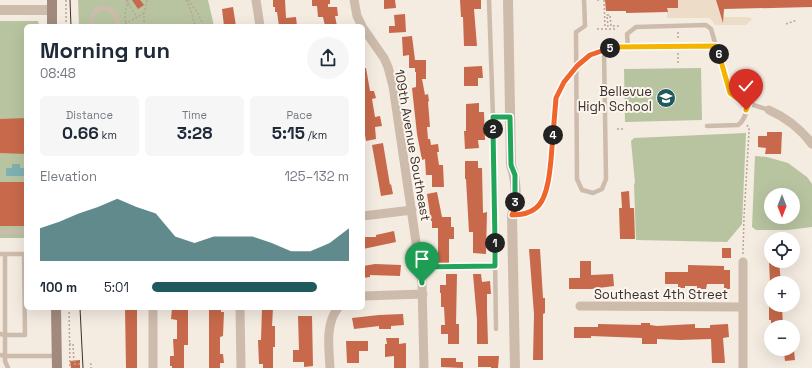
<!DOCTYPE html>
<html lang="en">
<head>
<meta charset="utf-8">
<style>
  body { margin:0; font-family:"Space Grotesk",sans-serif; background:#f6f6f7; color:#1f2937; height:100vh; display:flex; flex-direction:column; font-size:15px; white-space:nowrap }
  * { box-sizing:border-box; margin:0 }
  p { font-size:13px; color:#747a83 }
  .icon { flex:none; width:22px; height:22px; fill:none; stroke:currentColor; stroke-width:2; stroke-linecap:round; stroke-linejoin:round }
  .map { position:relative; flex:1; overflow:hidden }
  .panel { position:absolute; left:24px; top:24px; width:341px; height:286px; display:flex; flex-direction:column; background:#fff; border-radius:6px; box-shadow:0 4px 16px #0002 }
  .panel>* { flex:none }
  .needle { width:26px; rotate:180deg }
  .controls { position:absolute; left:764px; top:188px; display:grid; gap:8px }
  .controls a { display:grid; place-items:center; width:36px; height:36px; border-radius:50%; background:#fff; box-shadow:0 4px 16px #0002; font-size:20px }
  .pin { position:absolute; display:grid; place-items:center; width:34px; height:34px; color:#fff; margin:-41px -17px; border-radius:50% 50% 50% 0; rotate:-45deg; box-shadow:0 0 4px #0007 }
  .pin .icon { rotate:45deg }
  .km { position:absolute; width:20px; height:20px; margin:-10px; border-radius:50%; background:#222; color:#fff; font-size:11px; line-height:20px; text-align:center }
  .round { display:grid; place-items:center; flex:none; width:42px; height:42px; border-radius:21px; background:#f6f6f7 }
  .headline { display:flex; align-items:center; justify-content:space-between; height:68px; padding:0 16px }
  h1 { font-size:22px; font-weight:700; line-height:30px }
  .figures { display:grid; grid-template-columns:repeat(3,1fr); gap:6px; height:68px; padding:4px 16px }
  .figures div { display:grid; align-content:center; border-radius:6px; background:#f6f6f7; text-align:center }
  .figures b { font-size:17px; font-weight:700 }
  .figures small { font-size:11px; font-weight:400 }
  .figures p { font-size:11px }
  .chart { height:112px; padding:8px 16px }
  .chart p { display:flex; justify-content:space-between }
  .chart svg { width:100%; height:72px; margin-top:4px; fill:#1f5a5e; opacity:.7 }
  ul { padding:0 16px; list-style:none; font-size:13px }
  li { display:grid; grid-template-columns:64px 48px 1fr; align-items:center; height:30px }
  li i { height:10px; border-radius:5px; background:#1f5a5e }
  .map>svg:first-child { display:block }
</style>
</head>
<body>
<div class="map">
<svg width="812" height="368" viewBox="0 0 812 368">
  <rect width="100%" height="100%" fill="#f4ebe1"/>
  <!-- green -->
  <path fill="#b8c4a0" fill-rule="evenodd" d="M 78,0 L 208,0 L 214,26 L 79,26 Z
    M 0,21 L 38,21 L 39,26 L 26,26 L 26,238 L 0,238 Z
    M 701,68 L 702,120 L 625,122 L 624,69 Z
    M 746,133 L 742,224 L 727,242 L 636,240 L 634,184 L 635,183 L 631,141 L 634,138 Z
    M 755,156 L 767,157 L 788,163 L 807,177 L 812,184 L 812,227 L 788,230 L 756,230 L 752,227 ZM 771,195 L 793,195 L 793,217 L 771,217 Z"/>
  <!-- plaza -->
  <path fill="#ecdcc8" d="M 678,0 L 716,0 L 721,17 L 749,17 L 752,19 L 746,25 L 715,25 L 711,19 L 708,18 L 667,18 L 667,8 L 678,8 Z"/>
  <!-- water -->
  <path fill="#7fb0b2" d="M 12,164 L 20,164 L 20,168 L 26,168 L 26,176 L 6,176 L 6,168 L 12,168 Z"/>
  <!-- building -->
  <path fill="#c8694b" d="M 132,0 L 140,0 L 144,5 L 138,9 Z
    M 273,0 L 285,0 L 286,18 L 296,17 L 297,26 L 279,26 L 277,12 L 275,12 L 275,7 L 273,7 Z
    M 312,0 L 330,0 L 330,4 L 328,4 L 328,7 L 337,7 L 338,16 L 335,16 L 337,26 L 325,26 L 323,17 L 318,17 L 317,6 L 312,6 Z
    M 384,0 L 395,0 L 396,8 L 384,9 Z
    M 460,0 L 481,0 L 481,9 L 474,9 L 477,46 L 464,46 L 463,17 L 461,17 Z
    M 605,0 L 678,0 L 678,8 L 667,8 L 668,12 L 626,13 L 626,11 L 606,11 Z
    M 716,0 L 812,0 L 812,7 L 724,9 L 723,23 Z
    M 233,7 L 236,26 L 224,26 L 222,9 Z
    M 405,14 L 406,32 L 389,33 L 389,26 L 395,26 L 394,15 Z
    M 412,36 L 415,60 L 426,60 L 426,79 L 422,79 L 425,95 L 428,94 L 429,101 L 428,102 L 430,127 L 427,127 L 428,139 L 430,139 L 431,145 L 438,144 L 439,152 L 437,152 L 439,165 L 443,165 L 444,187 L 432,187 L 432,175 L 426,175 L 425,159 L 422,160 L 417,134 L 412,88 L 416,87 L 416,72 L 415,72 L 415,68 L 409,68 L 409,55 L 403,56 L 402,37 Z
    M 482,66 L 483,78 L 478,78 L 478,86 L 464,86 L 464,67 Z
    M 363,68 L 366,68 L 370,91 L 374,91 L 376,98 L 372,99 L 375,117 L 380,116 L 382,126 L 375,127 L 376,139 L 366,141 L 363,123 L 363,119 L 364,119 L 363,110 Z
    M 479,103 L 479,112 L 484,112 L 485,140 L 478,140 L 479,148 L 465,149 L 464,131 L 466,131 L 466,104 Z
    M 26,118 L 26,154 L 0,153 L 0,119 Z
    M 767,132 L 782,132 L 781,154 L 765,154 L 766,148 L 758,147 L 758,136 L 767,136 Z
    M 383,143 L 390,185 L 391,184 L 393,194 L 381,196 L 372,145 Z
    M 465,161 L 478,161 L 478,168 L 482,168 L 483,213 L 487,212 L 486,254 L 473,253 L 473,232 L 469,232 L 466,179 L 465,179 Z
    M 0,182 L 26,182 L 26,226 L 0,226 Z
    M 629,191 L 630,208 L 634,208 L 635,239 L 620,239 L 619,208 L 622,208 L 621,192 Z
    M 437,192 L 442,217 L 451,217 L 451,227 L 454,227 L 454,239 L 449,239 L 449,263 L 438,263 L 438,228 L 432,228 L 432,221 L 431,221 L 427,194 Z
    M 394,231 L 396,242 L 363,249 L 363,237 L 376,237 L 376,235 Z
    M 722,248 L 731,248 L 731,258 L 722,258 Z
    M 529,249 L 540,249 L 543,298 L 545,298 L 545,313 L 543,314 L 543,360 L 533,360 L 534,314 Z
    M 580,261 L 591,261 L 591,275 L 613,274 L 614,286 L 591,289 L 569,289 L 569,278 L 580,278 Z
    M 769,261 L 779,261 L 781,283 L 770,283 Z
    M 375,264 L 401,265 L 400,276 L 370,275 L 370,277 L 363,278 L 363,266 Z
    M 688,265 L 724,266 L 724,270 L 730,270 L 730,289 L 724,289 L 724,284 L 707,284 L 706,289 L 697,289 L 697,286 L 685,286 L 685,288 L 678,288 L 678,284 L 665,284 L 665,272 L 688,272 Z
    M 446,274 L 457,274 L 456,324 L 459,324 L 459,344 L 448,344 L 448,334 L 441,334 L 441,325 L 445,325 L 444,307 L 441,307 L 441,293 L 440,293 L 440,285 L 446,285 Z
    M 473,274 L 481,274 L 482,282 L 490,281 L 491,294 L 487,294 L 487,310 L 488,344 L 477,344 L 477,320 Z
    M 769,306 L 782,306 L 783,327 L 774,327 L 774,323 L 771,323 L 771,320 L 769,320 Z
    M 125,308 L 137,308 L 137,368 L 126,368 Z
    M 172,308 L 188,308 L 188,345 L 184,345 L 184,368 L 172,368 L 172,366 L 170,366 L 170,356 L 174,356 L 173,339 L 177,339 L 177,320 L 171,319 Z
    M 209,308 L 221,308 L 221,312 L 224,312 L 223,336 L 220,337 L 220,354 L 223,354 L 224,363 L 220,363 L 220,368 L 209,368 Z
    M 262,308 L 273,308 L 272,326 L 275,326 L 275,347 L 273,347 L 273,368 L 263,368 L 263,364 L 259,364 L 258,340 L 261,340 Z
    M 403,314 L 404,325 L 391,326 L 391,329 L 379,329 L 379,326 L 354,329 L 352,318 L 379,315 Z
    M 298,316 L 312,316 L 313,366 L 304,367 L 304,362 L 293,362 L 293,350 L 299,350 Z
    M 641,323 L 650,323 L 650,325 L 657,326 L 695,324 L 695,328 L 710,328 L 710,325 L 728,324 L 729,337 L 723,338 L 725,363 L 712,363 L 711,339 L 680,340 L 657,339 L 657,344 L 642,344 L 642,338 L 591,336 L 591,338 L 574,338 L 574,327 L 598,327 L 598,324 L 641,325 Z
    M 386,338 L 399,338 L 399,344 L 406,343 L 406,368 L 394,368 L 394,356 L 385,357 L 385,344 L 387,344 Z
    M 346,341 L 368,341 L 368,351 L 359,351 L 359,363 L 347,363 Z
    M 794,351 L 795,360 L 785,361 L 784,352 Z
    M 478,356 L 499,356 L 498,368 L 491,368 L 491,367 L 478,367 Z
    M 441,358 L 456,358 L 456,362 L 463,362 L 463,368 L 441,367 Z
    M 80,360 L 80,368 L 71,368 L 70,361 Z"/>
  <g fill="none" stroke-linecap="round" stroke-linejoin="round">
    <!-- path -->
    <path stroke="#b9a596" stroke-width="1.5" stroke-dasharray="2 2" stroke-linecap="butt" d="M 66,0 L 66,26
      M 126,0 L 137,17
      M 186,0 L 191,11 L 195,26
      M 188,0 L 197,12 L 204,26
      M 597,0 L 599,0
      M 604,0 L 605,26 L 608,26 L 607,15 L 610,15 L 611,26 L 619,26
      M 125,24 L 144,13
      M 786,24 L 797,20
      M 126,26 L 125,13 L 128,0
      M 144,26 L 144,13 L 147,0
      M 597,29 L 617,29
      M 678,32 L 678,40
      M 678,53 L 678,65
      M 617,129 L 624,129
      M 743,254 L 744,217 L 749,132 L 749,128 L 747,125
      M 428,267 L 490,266
      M 69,308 L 70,368
      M 69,344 L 73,344 L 74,364 L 80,364
      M 90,364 L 91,364 L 91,368"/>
    <!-- service -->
    <path stroke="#cdbbac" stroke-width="4.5" d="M 489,0 L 493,117
      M 584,0 L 585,26 L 576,32 L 577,179 L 582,190 L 593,193 L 602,189 L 606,179 L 604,50
      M 91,26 C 90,3 116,1 118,26
      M 628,47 L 627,34 L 636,27 L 706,25 L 711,29 L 730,93 L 741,101 L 769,110
      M 707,126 L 738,125 C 745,121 746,111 749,103
      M 512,215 L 522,214 L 537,208 L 548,190 L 556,98 L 564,82 L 577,66 L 590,55 L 616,47 L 716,46
      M 0,232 L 26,231
      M 0,254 L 24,254 L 25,335 L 5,335 L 0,334
      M 5,254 L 5,361 L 8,368
      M 496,329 L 493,117 L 510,117
      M 0,355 L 5,356 L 57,356"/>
    <!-- minor -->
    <path stroke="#cdbbac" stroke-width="9" d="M 256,0 L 260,26
      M 354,0 L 357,16 L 362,26
      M 363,28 L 384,58 L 388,67 L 393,86 L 422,283 L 424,368
      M 769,110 C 787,118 800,128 812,144
      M 363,216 L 412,210
      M 743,262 L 743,368
      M 363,296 L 423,294
      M 580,306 L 743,307
      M 153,308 L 153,368
      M 240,308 L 241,368
      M 330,368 C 329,348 325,324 338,308"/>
    <!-- tertiary -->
    <path stroke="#cdbbac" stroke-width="10" d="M 508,0 L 511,165 C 516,178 518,202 512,215 L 515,368
      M 0,10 L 52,10"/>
    <!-- secondary -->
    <path stroke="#a18a7d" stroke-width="10" d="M 52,0 L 52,26
      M 56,308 L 57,368"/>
    <!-- tram -->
    <path stroke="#3b302b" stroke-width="1" d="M 70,0 L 71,26
      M 80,308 L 83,368"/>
  </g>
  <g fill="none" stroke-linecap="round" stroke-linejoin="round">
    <!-- split-1 casing -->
    <g stroke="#fff" stroke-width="8">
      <path id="split-1" d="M 422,283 L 420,267 L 495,266 L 495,243"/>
    </g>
    <!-- split-2 casing -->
    <g stroke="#fff" stroke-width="8">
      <path id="split-2" d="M 493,129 L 495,243"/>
    </g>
    <!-- split-3 casing -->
    <g stroke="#fff" stroke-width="8">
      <path id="split-3" d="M 493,129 L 493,117 L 510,117 L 511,165 L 515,175 L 515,202"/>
    </g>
    <!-- split-4 casing -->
    <g stroke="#fff" stroke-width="8">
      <path id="split-4" d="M 515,202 L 515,208 L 512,215 C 521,215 530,213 536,208 C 551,197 551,153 553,135"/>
    </g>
    <!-- split-5 casing -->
    <g stroke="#fff" stroke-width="8">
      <path id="split-5" d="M 553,135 L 556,98 L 564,82 L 577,66 L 590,55 L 610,48"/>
    </g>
    <!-- split-6 casing -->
    <g stroke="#fff" stroke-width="8">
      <path id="split-6" d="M 610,48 L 616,47 L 716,46 L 719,54"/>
    </g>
    <!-- split-7 casing -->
    <g stroke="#fff" stroke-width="8">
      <path id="split-7" d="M 719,54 L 730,93 L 741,101 L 749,103 L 746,110"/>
    </g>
    <!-- split-1 -->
    <use href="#split-1" stroke="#22a559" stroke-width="5"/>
    <!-- split-2 -->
    <use href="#split-2" stroke="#22a559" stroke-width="5"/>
    <!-- split-3 -->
    <use href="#split-3" stroke="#22a559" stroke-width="5"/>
    <!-- split-4 -->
    <use href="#split-4" stroke="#f0652b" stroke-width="5"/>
    <!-- split-5 -->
    <use href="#split-5" stroke="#f0652b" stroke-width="5"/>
    <!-- split-6 -->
    <use href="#split-6" stroke="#f5b400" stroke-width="5"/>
    <!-- split-7 -->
    <use href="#split-7" stroke="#f5b400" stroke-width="5"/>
  </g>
  <!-- icons -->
  <defs>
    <g id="school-disc" transform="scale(1)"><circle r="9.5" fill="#1f5a5e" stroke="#fbf5ee"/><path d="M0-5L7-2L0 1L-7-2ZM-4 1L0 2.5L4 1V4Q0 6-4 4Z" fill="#fff"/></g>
  </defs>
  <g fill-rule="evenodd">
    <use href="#school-disc" x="666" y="98"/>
  </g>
  <g text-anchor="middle" stroke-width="4" stroke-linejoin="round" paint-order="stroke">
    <!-- poi labels -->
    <g font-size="13" fill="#3b302b" stroke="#fbf5ee" text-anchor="end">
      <text x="652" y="96">Bellevue<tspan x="652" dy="15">High School</tspan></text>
    </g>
    <!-- street labels -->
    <g font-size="13" fill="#3b302b" stroke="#fbf5ee">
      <text transform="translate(413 145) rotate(80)" y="5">109th Avenue Southeast</text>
      <text x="661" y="299">Southeast 4th Street</text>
    </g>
  </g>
</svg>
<div class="controls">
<a><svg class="needle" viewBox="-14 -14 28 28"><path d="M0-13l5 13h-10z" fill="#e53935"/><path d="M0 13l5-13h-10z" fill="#747a83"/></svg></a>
<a><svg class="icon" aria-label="locate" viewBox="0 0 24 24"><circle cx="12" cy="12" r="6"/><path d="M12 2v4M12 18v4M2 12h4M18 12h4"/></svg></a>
<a>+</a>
<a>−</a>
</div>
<div class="pin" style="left:422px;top:283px;background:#1e9e55"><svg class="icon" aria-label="arrive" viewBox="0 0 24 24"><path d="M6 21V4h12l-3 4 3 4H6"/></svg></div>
<div class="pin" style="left:746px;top:110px;background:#d93025"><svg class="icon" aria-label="check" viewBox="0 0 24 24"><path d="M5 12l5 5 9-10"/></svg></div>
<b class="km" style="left:495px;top:243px">1</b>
<b class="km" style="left:493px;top:129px">2</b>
<b class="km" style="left:515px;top:202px">3</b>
<b class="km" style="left:553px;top:135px">4</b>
<b class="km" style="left:610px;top:48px">5</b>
<b class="km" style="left:719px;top:54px">6</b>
<section class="panel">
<div class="headline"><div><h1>Morning run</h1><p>08:48</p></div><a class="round"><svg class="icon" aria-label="share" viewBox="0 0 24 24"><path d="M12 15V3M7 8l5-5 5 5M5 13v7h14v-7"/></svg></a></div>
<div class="figures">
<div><p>Distance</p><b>0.66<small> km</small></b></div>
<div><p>Time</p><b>3:28</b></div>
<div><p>Pace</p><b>5:15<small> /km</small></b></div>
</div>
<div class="chart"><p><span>Elevation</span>125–132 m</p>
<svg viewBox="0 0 160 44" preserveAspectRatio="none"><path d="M0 44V24L10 20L20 15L30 11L40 6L50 11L60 15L70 29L80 33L90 29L100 29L110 29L120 33L130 38L140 38L150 33L160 24V44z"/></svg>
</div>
<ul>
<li><b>100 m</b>5:01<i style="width:84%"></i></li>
</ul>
</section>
</div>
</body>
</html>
